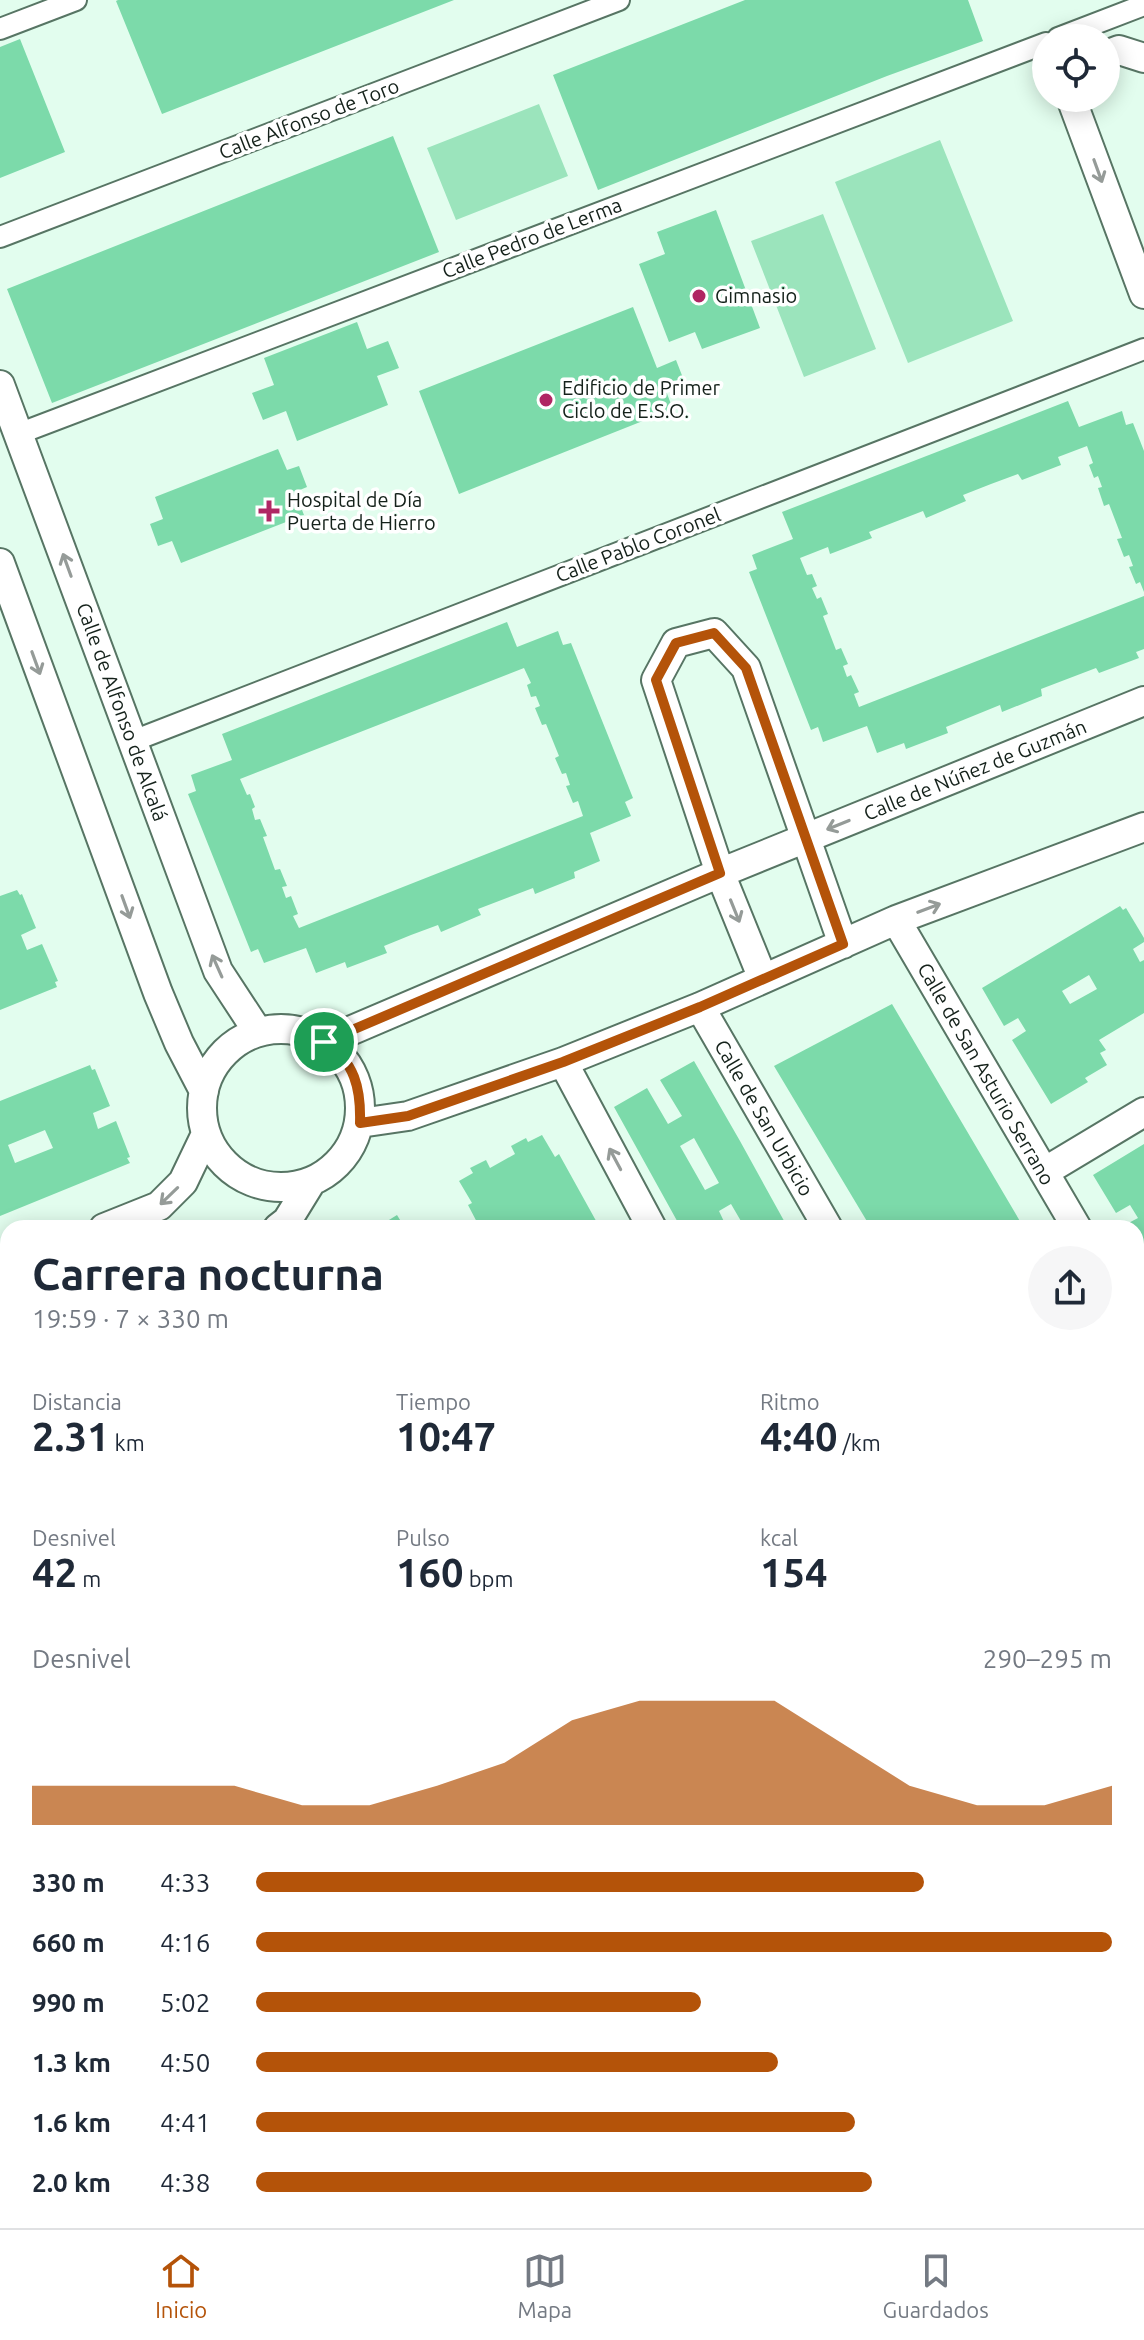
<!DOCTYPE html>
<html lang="es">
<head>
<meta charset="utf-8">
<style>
  body { margin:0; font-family:Ubuntu,sans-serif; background:#f6f6f7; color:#1f2937; height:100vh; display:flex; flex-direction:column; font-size:30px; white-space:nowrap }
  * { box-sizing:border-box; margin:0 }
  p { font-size:26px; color:#747a83 }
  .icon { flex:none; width:44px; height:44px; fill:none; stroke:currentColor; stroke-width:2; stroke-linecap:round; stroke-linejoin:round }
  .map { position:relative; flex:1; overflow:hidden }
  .drawer { position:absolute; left:0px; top:1220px; width:1144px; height:1008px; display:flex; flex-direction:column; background:#fff; border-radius:24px 24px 0 0; box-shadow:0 4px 20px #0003 }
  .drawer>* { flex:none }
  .controls { position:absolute; left:1032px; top:24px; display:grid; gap:16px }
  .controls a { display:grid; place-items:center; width:88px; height:88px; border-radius:50%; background:#fff; box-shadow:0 4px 20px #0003; font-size:40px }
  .pin { position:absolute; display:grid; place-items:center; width:68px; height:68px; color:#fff; margin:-34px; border:4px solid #fff; border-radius:50%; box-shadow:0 2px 8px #0007 }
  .round { display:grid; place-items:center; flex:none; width:84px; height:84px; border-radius:42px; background:#f6f6f7 }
  .headline { display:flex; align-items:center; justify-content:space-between; height:136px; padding:0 32px }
  h1 { font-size:44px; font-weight:700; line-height:60px }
  .metrics { display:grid; grid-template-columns:repeat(3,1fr); gap:12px; height:136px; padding:8px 32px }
  .metrics div { display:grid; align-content:center }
  .metrics b { font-size:40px; font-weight:700 }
  .metrics small { font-size:22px; font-weight:400 }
  .metrics p { font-size:22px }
  .chart { height:224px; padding:16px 32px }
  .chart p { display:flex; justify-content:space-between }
  .chart svg { width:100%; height:144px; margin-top:8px; fill:#b45309; opacity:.7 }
  ul { padding:0 32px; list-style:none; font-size:26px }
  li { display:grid; grid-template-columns:128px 96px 1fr; align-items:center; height:60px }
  li i { height:20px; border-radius:10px; background:#b45309 }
  .tab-bar { display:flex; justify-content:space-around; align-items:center; height:112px; border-top:2px solid #e0e1e3; background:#fff; font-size:22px; color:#747a83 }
  .tab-bar a { display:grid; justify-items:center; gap:4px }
  .tab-bar .current { color:#b45309 }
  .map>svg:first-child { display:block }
</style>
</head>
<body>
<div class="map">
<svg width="1144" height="2228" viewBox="0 0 1144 2228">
  <rect width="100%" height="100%" fill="#e2fdee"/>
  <!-- green -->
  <path fill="#9be4bc" d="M 539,104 L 568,176 L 456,220 L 427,148 Z
    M 940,140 L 1013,321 L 908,363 L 835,182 Z
    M 823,214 L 876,349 L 804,377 L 751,241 Z"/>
  <!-- building -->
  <path fill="#7cdaaa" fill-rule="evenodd" d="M 118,0 L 454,0 L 162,114 L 116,1 Z
    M 745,0 L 968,0 L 983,41 L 887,76 L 598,190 L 553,75 Z
    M 20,39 L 65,152 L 0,178 L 0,47 Z
    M 393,136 L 439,252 L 52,403 L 7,289 Z
    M 716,210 L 760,328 L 702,349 L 695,332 L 669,342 L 639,264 L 665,254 L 657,232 Z
    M 633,307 L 657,368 L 676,360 L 683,378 L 664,386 L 673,409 L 459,494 L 419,391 Z
    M 357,322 L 367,349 L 388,341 L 399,368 L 377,376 L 388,405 L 297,441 L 286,411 L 263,420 L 252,393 L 274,385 L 264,358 Z
    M 1068,401 L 1079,427 L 1122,411 L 1126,425 L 1133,423 L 1144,451 L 1144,592 L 1140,582 L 1136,584 L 1129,567 L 1133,566 L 1129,555 L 1124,557 L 1117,539 L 1122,538 L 1109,504 L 1104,506 L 1098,488 L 1102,487 L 1098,476 L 1094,478 L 1089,465 L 1093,463 L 1087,446 L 1058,457 L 1061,465 L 1022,480 L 1018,474 L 991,484 L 963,495 L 966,501 L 926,518 L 923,511 L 869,532 L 872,538 L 830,554 L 828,547 L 800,558 L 807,575 L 812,574 L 817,586 L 812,588 L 817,599 L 821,597 L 828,614 L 823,616 L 836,650 L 841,648 L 848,664 L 843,666 L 847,677 L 851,675 L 859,692 L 854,694 L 859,707 L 1144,596 L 1144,649 L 1136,652 L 1139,658 L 1099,673 L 1096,668 L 1041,689 L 1042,696 L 1002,712 L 1000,705 L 946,727 L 948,733 L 906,749 L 904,743 L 877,753 L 867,726 L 823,742 L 818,727 L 811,730 L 749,572 L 757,569 L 752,555 L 793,539 L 782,512 Z
    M 278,449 L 287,470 L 299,466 L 307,487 L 295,492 L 304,515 L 181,563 L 172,541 L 158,546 L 150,524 L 163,519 L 155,497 Z
    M 507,622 L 517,647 L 558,631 L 563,645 L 571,643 L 633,798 L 625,802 L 631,816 L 590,833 L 600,861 L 574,872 L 575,878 L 535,894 L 533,888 L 478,909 L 481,915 L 441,932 L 438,925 L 411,935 L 384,946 L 387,953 L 347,968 L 345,962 L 316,973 L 306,948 L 264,963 L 258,949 L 251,952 L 188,794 L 196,791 L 191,775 L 232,760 L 222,734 ZM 524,668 L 531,683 L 527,685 L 531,697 L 536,696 L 540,706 L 535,708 L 542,725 L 546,724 L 559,756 L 555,758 L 562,774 L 566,773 L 570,785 L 566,786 L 573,803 L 578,801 L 583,816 L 299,928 L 293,916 L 298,914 L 291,896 L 286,898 L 282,887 L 287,886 L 280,869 L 275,870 L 263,837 L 267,836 L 260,819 L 255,820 L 252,809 L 255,807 L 250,794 L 247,795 L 240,779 Z
    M 17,890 L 20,895 L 22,894 L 36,928 L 21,935 L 27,950 L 42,944 L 58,981 L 55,982 L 57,987 L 0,1010 L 0,896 Z
    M 1120,906 L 1123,910 L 1126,908 L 1144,938 L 1144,942 L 1133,949 L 1140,962 L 1144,960 L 1144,1013 L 1099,1040 L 1106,1050 L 1100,1053 L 1107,1065 L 1085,1078 L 1088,1082 L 1051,1104 L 1012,1040 L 1026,1031 L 1018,1018 L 1004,1026 L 982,988 ZM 1089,975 L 1097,989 L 1070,1004 L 1062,991 Z
    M 892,1004 L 1024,1228 L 871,1228 L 774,1066 Z
    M 694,1061 L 740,1141 L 788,1228 L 745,1228 L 731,1204 L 719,1211 L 727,1228 L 681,1228 L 614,1107 L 647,1088 L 668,1124 L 682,1116 L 660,1080 ZM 694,1138 L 719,1183 L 705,1190 L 680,1146 Z
    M 90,1065 L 92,1070 L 95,1069 L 110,1106 L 93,1113 L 98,1129 L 116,1121 L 130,1157 L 127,1158 L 130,1163 L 0,1216 L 0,1101 ZM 45,1130 L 53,1148 L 15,1163 L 8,1145 Z
    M 542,1135 L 555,1157 L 559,1154 L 600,1228 L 549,1228 L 545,1221 L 532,1228 L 480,1228 L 468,1205 L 472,1203 L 459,1181 L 473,1173 L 470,1168 L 486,1160 L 490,1168 L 515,1154 L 511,1146 L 526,1138 L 528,1142 Z
    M 1144,1144 L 1144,1260 L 1136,1248 L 1136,1228 L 1119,1228 L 1138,1218 L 1130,1205 L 1116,1213 L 1093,1175 Z
    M 397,1215 L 405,1228 L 364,1228 L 374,1223 L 376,1228 Z
    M 1136,1418 L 1144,1432 L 1144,1684 L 1136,1671 Z
    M 8,1428 L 8,1548 L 4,1550 L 3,1546 L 0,1547 L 0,1432 Z
    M 1144,1771 L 1144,1842 L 1136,1829 L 1136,1776 Z
    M 0,1817 L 8,1828 L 8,1866 L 5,1868 L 7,1873 L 0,1877 Z
    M 1144,1851 L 1144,1902 L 1136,1906 L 1136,1856 Z
    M 8,1978 L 8,2028 L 1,2032 L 8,2045 L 8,2098 L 0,2103 L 0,1983 Z
    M 1144,1991 L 1144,2059 L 1136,2046 L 1136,1996 Z
    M 1136,2197 L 1144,2211 L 1144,2228 L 1102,2228 L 1098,2220 L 1136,2220 Z
    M 8,2207 L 8,2220 L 201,2220 L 186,2228 L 0,2228 L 0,2211 Z
    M 630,2220 L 732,2220 L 736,2228 L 615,2228 Z
    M 756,2220 L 848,2220 L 833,2228 L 742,2228 Z
    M 1029,2220 L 1080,2220 L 1085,2228 L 1033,2228 Z"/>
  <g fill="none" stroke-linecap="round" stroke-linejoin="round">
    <!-- pedestrian casing -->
    <g stroke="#577564" stroke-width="24">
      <path id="pedestrian" d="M 0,29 L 76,0
        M 1058,38 L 1144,5
        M 0,237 L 619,0
        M 18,434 L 1046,43
        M 133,741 L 1144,349
        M 1136,1956 L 1144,1952
        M 1005,2220 L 1009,2228"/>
    </g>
    <!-- minor casing -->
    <g stroke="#577564" stroke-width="32">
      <path id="minor" d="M 1106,55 L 1119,50 L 1144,58
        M 1071,98 L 1144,294
        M 0,385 L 218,971 L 258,1032
        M 0,563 L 158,993 L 179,1043 L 204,1091
        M 896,920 L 1077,1228
        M 763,979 L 720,873 L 656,680 L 676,643 L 714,633 L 746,668 L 843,944
        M 700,1007 L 828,1228
        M202 1108a79 79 0 1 1 158 0a79 79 0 1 1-158 0Z
        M 324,1042 L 720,873 L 1144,701
        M 563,1062 L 652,1228
        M 360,1123 L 408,1116 L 563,1062 L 700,1007 L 896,920 L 1144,827
        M 1044,1172 L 1144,1112
        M 104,1228 L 159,1206 L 183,1182 L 206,1134
        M 278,1228 L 287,1221 L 311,1182
        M 0,1270 L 8,1267
        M 1136,1310 L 1144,1305
        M 1136,1328 L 1144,1341
        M 0,1399 L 8,1394
        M 0,1714 L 8,1728
        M 1136,1744 L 1144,1739
        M 1136,2109 L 1144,2123
        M 0,2156 L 8,2152
        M 275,2220 L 279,2228
        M 935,2228 L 950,2220"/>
    </g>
    <!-- pedestrian -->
    <use href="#pedestrian" stroke="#fff" stroke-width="20"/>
    <!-- minor -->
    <use href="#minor" stroke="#fff" stroke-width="28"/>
  </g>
  <!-- one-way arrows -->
  <defs><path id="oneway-shaft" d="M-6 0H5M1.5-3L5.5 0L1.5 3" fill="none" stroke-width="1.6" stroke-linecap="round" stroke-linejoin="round" transform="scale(2)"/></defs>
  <g stroke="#959b98">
    <use href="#oneway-shaft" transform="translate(1098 171) rotate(70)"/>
    <use href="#oneway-shaft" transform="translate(67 565) rotate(-110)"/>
    <use href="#oneway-shaft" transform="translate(36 663) rotate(70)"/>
    <use href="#oneway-shaft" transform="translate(838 825) rotate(158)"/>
    <use href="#oneway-shaft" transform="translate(126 907) rotate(70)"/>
    <use href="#oneway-shaft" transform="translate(929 908) rotate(-21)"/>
    <use href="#oneway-shaft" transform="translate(735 911) rotate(68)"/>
    <use href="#oneway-shaft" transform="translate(217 966) rotate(-114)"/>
    <use href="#oneway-shaft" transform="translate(615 1159) rotate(-118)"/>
    <use href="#oneway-shaft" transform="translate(169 1196) rotate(136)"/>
  </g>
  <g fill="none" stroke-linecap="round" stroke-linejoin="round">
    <!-- route casing -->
    <g stroke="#fff" stroke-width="16">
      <path id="route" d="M 714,633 L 746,668 L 843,944 L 700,1007 L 563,1062 L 408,1116 L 360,1123 C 361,1089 355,1061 324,1042 L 720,873 L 656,680 L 676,643 Z"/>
    </g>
    <!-- route -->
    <use href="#route" stroke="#b45309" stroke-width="10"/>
  </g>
  <!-- markers -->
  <g fill="#b02663" stroke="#fff" stroke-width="3">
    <circle cx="699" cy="296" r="8"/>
    <circle cx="546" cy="400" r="8"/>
    <path d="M265 499h8v8h8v8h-8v8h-8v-8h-8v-8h8z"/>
  </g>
  <g text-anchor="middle" stroke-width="7" stroke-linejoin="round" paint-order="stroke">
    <!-- street labels -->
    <g font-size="20" fill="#14211a" stroke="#fff">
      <text transform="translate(309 119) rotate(-21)" y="7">Calle Alfonso de Toro</text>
      <text transform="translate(532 238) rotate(-21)" y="7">Calle Pedro de Lerma</text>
      <text transform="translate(638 545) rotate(-21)" y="7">Calle Pablo Coronel</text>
      <text transform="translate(122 712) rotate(70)" y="7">Calle de Alfonso de Alcalá</text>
      <text transform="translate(975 770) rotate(-22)" y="7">Calle de Núñez de Guzmán</text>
      <text transform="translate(986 1074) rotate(60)" y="7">Calle de San Asturio Serrano</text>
      <text transform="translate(764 1118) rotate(60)" y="7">Calle de San Urbicio</text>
    </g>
    <!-- poi labels -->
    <g font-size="20" fill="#14211a" stroke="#fff" text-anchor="start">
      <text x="715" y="303">Gimnasio</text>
      <text x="562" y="395">Edificio de Primer<tspan x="562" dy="23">Ciclo de E.S.O.</tspan></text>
      <text x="287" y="507">Hospital de Día<tspan x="287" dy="23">Puerta de Hierro</tspan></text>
    </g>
  </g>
</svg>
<div class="controls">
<a><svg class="icon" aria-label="locate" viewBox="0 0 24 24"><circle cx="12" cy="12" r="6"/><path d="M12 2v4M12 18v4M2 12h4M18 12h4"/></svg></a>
</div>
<div class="pin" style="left:324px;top:1042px;background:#1e9e55"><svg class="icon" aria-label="arrive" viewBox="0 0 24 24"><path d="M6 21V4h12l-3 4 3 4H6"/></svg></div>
<section class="drawer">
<div class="headline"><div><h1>Carrera nocturna</h1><p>19:59 · 7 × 330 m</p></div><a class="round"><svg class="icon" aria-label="share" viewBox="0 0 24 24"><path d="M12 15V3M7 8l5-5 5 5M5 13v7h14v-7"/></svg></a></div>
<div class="metrics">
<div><p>Distancia</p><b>2.31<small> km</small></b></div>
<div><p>Tiempo</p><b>10:47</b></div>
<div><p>Ritmo</p><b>4:40<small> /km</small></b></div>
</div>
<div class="metrics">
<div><p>Desnivel</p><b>42<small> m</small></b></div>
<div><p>Pulso</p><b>160<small> bpm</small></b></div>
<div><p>kcal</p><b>154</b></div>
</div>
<div class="chart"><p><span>Desnivel</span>290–295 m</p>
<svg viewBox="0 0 160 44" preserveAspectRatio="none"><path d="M0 44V32L10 32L20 32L30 32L40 38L50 38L60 32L70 25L80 12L90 6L100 6L110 6L120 19L130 32L140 38L150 38L160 32V44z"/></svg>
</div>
<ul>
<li><b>330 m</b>4:33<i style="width:78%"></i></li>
<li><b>660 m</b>4:16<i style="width:100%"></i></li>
<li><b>990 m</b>5:02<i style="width:52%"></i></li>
<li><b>1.3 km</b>4:50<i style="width:61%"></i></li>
<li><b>1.6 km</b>4:41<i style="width:70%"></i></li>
<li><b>2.0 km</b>4:38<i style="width:72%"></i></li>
</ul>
</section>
</div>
<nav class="tab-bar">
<a class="current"><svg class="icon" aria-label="home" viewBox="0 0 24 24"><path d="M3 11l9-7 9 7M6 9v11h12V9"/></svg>Inicio</a>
<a><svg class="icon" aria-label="map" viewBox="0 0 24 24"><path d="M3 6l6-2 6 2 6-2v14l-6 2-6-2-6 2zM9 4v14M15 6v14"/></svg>Mapa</a>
<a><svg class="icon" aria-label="saved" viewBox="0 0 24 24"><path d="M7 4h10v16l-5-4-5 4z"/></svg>Guardados</a>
</nav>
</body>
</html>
